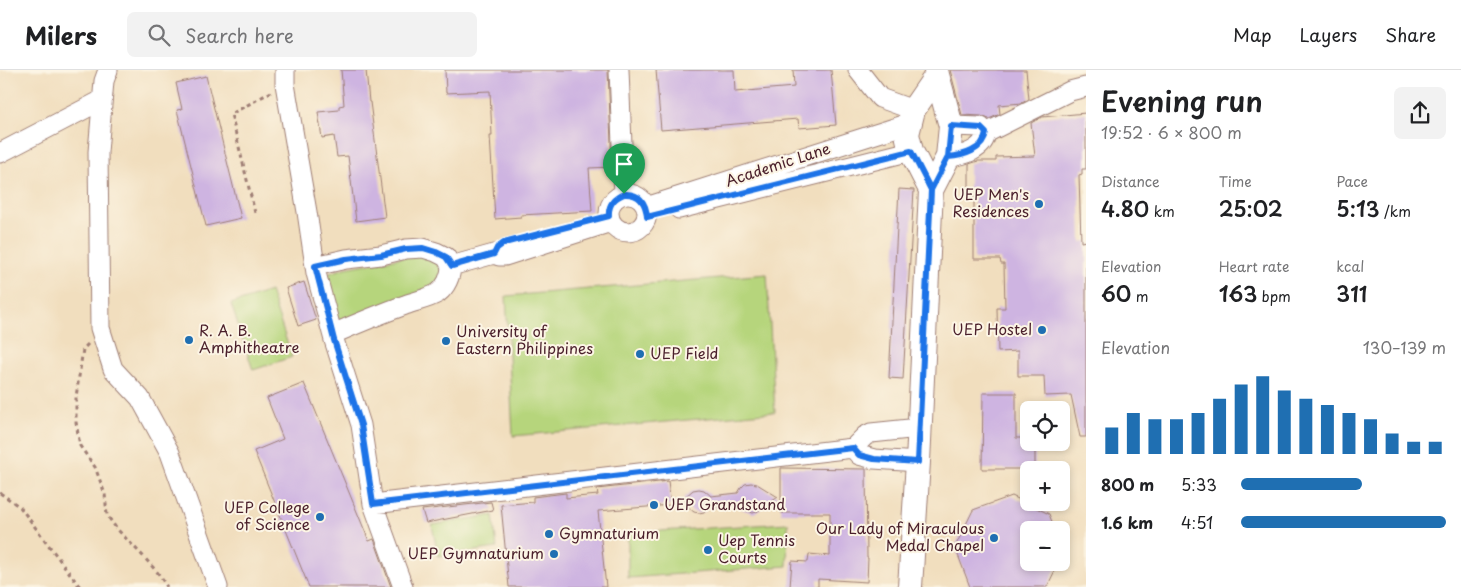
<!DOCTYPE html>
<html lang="en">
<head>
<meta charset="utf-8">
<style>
  body { margin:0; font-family:"Playpen Sans",sans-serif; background:#f2f2f2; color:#202124; height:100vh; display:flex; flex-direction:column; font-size:19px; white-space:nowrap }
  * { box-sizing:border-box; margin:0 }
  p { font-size:16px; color:#757577 }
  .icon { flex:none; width:28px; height:28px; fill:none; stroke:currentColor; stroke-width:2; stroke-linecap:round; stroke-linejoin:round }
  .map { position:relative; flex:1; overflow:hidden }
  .drawer { display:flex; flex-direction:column; background:#fff; width:375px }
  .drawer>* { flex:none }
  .buttons { position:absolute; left:1020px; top:331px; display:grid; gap:10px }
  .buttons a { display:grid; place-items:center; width:50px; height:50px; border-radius:8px; background:#fff; box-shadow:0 2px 8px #0003; font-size:25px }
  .pin { position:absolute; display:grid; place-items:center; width:42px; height:42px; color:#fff; margin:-51px -21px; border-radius:50% 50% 50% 0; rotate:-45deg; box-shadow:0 0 5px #0007 }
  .pin .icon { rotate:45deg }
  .round { display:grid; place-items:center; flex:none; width:52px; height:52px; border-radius:8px; background:#f2f2f2 }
  .summary { display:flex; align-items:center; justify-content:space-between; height:85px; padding:0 15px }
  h1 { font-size:28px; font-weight:600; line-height:38px }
  .metrics { display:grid; grid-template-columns:repeat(3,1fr); gap:8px; height:85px; padding:5px 15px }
  .metrics div { display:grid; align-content:center }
  .metrics b { font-size:21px; font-weight:600 }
  .metrics small { font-size:14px; font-weight:400 }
  .metrics p { font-size:14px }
  .chart { height:140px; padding:10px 15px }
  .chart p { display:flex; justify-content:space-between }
  .chart svg { width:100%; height:90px; margin-top:5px; stroke:#1f6fb2; stroke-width:6 }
  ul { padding:0 15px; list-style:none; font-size:16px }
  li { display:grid; grid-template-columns:80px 60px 1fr; align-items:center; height:38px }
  li i { height:12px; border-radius:6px; background:#1f6fb2 }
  header { display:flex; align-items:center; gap:30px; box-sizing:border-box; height:70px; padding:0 25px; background:#fff; border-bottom:1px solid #e0e0e0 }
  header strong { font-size:24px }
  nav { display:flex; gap:28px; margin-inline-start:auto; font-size:18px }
  .search { width:350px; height:45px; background:#f2f2f2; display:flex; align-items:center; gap:12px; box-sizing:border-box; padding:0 18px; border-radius:8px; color:#757577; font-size:19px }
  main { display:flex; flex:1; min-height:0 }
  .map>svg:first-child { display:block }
</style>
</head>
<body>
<header>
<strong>Milers</strong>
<div class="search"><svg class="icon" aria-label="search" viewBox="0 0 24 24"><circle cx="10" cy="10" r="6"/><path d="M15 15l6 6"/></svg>Search here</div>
<nav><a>Map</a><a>Layers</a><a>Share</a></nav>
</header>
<main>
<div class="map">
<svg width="1086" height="517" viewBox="0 0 1086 517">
  <rect width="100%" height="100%" fill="#fcf5e5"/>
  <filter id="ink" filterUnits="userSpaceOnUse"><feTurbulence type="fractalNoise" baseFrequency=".02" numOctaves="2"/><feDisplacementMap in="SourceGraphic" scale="10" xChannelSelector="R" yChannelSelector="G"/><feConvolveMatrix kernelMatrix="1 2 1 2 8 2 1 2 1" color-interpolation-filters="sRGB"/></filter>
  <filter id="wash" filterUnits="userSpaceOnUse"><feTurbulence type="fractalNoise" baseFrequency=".0096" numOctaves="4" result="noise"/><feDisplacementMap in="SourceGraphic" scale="20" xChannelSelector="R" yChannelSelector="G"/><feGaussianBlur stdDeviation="1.12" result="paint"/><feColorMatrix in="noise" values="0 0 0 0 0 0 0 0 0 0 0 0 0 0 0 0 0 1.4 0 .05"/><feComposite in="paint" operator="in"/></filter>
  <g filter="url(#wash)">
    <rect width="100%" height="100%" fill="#f1debe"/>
    <!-- green -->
    <path fill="#b6d57c" stroke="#807a54" d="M 431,182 L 445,201 L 431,220 L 337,258 L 325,209 L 330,203 L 345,198 Z
      M 767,204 L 775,342 L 513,366 L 506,226 Z
      M 270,221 L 292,287 L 253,300 L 231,234 Z
      M 493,445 L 497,478 L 438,486 L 432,455 Z
      M 788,453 L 787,496 L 628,508 L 628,463 Z"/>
    <g id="blocks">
      <!-- building -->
      <path fill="#ceb4e1" d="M 341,0 L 366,0 L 369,32 L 370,32 L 385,147 L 356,151 L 348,86 L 337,87 L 334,66 L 322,68 L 318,42 L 339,40 L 339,36 L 344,35 Z
        M 445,0 L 608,0 L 612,97 L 589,98 L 592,141 L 521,145 L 521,147 L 495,149 L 490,66 L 492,66 L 490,21 L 446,23 Z
        M 656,0 L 734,0 L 735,22 L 794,17 L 793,0 L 831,0 L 836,55 L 799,58 L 798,49 L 661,60 Z
        M 950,0 L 1026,0 L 1029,29 L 1022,33 L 999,35 L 1000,44 L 989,49 L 981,46 L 962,45 Z
        M 206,6 L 241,148 L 206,156 L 177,40 L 182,39 L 176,13 Z
        M 1086,43 L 1086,99 L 1082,99 L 1082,104 L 1079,105 L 1081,172 L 1086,171 L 1086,367 L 1080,367 L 1071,325 L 1045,326 L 1044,306 L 1018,306 L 1018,281 L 998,282 L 997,238 L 1005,238 L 1004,194 L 1001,194 L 1000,189 L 974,189 L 974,120 L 969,120 L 969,94 L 978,91 L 996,91 L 996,87 L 1035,86 L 1031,53 L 1042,47 Z
        M 899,119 L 914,120 L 903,309 L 889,308 Z
        M 304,212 L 316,250 L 298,256 L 286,218 Z
        M 304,313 L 369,471 L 374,469 L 391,517 L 309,517 L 254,381 L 283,369 L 267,328 Z
        M 983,323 L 1016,323 L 1016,368 L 1029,368 L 1029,372 L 1035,372 L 1035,399 L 982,399 Z
        M 781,398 L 866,399 L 867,488 L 868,488 L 867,512 L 818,509 L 818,517 L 790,517 L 792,491 L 808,492 L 809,484 L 830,486 L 830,443 L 781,443 Z
        M 668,411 L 671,435 L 598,441 L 606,517 L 509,517 L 501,435 L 533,432 L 533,427 L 566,423 L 566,428 L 598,425 L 597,419 Z
        M 751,413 L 757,414 L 778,427 L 758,441 L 753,443 L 742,439 L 739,435 L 708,438 L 704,442 L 699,443 L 694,442 L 690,439 L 684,428 L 693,420 L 699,419 L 704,420 L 711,426 L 738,423 L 741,418 L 745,414 Z
        M 1012,426 L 1049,444 L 1055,460 L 1029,460 L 1029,492 L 1059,492 L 1047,517 L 970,517 L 955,477 L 973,440 Z
        M 491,432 L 493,440 L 426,453 L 422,440 Z"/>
    </g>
  </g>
  <g filter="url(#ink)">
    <use href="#blocks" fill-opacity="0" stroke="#9e7e74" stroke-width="1"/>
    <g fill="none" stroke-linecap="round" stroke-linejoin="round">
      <!-- minor casing -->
      <g stroke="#9e7e74" stroke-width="21">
        <path id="minor" d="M 108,0 L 104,11 L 98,82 L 100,258 L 113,299 L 140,328 L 170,383 L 218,517
          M 285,0 L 285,14 L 307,142 L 316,203 L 334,270 L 361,355 L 373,434 L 403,517
          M 619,0 L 624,124
          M 858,0 L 880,28 L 913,40
          M 951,56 L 981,57 L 986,63
          M 0,83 L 102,30
          M 948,87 C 963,86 984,80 986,63 L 1070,21 L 1086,17
          M609 143a19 19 0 1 1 38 0a19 19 0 1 1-38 0Z
          M 646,137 L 910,53
          M 679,139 L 911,81
          M 315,196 L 346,189 L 381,185 L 406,179 L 423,178 L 436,182 L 446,187 L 451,196 L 494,184 L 499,186 L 505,186 L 611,152
          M 333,264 C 356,254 380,244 405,235 C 415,231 428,229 438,223 C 446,217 451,206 451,196
          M 853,378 L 859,385 L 874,389 L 918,392
          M 373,434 L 853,378 L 865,366 L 871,363 L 919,358"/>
      </g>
      <!-- major casing -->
      <g stroke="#9e7e74" stroke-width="26">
        <path id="major" d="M 931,120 L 911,81 L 907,64 L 913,40 L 937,5
          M 910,517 L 918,392 L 931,120 L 948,87 L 951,56 L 937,5 L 936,0"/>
      </g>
      <!-- path -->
      <path stroke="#9e7e74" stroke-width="3" stroke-dasharray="4 4" stroke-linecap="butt" d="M 255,143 L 231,44 L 271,22
        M 88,274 L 83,279 L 76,327 L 76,352 L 80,376 L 95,397 L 105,424 L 107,445 L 116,458 L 142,485 L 158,503 L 167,517
        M 0,423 L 20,437 L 80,517"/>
      <!-- minor -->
      <use href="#minor" stroke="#fff" stroke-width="19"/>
      <!-- major -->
      <use href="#major" stroke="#fff" stroke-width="24"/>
    </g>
  </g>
  <g fill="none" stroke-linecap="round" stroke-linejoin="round" filter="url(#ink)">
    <!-- route casing -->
    <g stroke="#fff" stroke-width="10">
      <path id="route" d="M 624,124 C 614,128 608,135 609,146 L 504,173 L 497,178 L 494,184 L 452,196 L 446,187 L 436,182 L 423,178 L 406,179 L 381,185 L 346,189 L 315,196 L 334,270 L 361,355 L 373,434 L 853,378 L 859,385 L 874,389 L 918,392 L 931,120 L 948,87 C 963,86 984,80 986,63 L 981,58 L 951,56 L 948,87 L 931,120 L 911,81 L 647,147 C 646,132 639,123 624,124"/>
    </g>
    <!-- route -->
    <use href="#route" stroke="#1a73e8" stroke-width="6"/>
  </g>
  <!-- markers -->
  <g fill="#1f6fb2" stroke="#fcf5e5" stroke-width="2">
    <circle cx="1039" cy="134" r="5"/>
    <circle cx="1042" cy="260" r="5"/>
    <circle cx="189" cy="270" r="5"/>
    <circle cx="446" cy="271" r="5"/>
    <circle cx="640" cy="284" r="5"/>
    <circle cx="654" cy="435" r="5"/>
    <circle cx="320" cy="447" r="5"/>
    <circle cx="549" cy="464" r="5"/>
    <circle cx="994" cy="468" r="5"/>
    <circle cx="708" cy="480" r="5"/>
    <circle cx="554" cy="484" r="5"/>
  </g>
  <g text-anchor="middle" stroke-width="4" stroke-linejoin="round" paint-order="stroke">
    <!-- street labels -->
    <g font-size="15" fill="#4a1f2b" stroke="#fcf5e5">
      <text transform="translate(778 95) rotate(-18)" y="5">Academic Lane</text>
    </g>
    <!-- poi labels -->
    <g font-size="15" fill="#4a1f2b" stroke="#fcf5e5" text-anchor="start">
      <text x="1029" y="130" text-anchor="end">UEP Men's<tspan x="1029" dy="17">Residences</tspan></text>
      <text x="1032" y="265" text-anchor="end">UEP Hostel</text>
      <text x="199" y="266">R. A. B.<tspan x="199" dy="17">Amphitheatre</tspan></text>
      <text x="456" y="267">University of<tspan x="456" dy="17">Eastern Philippines</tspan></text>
      <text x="650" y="289">UEP Field</text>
      <text x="664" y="440">UEP Grandstand</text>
      <text x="310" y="443" text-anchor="end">UEP College<tspan x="310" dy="17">of Science</tspan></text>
      <text x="984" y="464" text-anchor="end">Our Lady of Miraculous<tspan x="984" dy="17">Medal Chapel</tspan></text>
      <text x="559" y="469">Gymnaturium</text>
      <text x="718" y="476">Uep Tennis<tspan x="718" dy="17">Courts</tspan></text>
      <text x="544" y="489" text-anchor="end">UEP Gymnaturium</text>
    </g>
  </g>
</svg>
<div class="buttons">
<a><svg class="icon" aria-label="locate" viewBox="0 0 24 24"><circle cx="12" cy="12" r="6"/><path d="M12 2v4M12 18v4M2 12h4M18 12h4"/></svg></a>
<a>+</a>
<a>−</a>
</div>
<div class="pin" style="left:624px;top:124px;background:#1e9e55"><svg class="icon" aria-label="arrive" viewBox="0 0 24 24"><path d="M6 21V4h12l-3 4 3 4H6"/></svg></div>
</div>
<section class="drawer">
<div class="summary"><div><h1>Evening run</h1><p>19:52 · 6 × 800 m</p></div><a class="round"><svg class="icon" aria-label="share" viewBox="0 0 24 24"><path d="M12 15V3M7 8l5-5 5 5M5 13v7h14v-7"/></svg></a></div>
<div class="metrics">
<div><p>Distance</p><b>4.80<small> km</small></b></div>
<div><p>Time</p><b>25:02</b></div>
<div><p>Pace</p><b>5:13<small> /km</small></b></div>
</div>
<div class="metrics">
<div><p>Elevation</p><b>60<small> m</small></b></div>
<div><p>Heart rate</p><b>163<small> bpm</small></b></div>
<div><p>kcal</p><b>311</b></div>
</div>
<div class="chart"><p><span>Elevation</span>130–139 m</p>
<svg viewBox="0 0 160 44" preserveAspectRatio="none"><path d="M5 44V31M15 44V24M25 44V27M35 44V27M45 44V24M55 44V17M65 44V10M75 44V6M85 44V13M95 44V17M105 44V20M115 44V24M125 44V27M135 44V34M145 44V38M155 44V38"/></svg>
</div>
<ul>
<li><b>800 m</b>5:33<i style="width:59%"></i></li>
<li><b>1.6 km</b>4:51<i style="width:100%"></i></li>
</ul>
</section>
</main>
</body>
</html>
